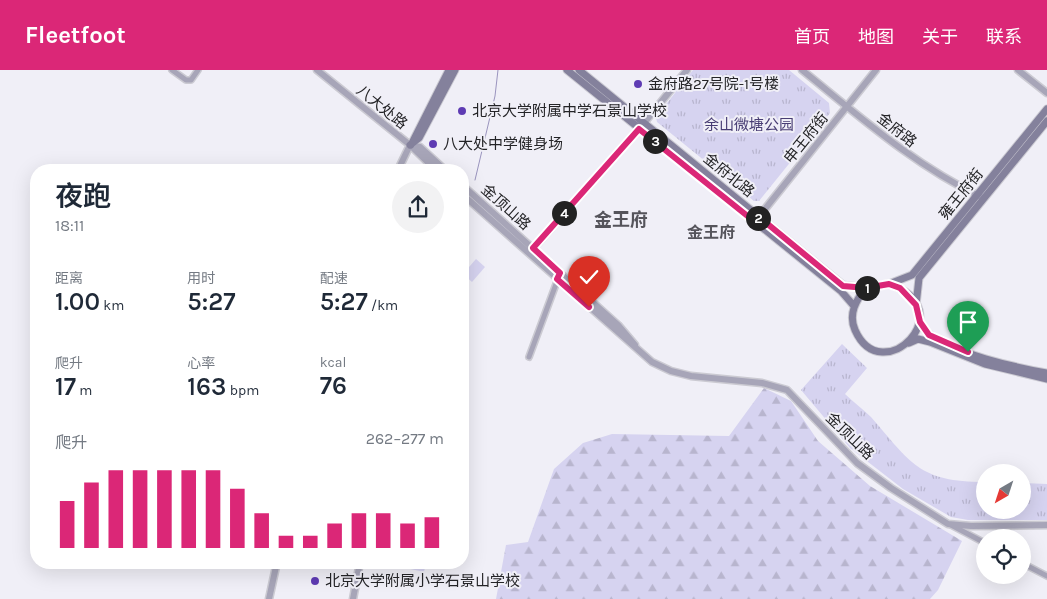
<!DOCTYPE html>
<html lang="zh">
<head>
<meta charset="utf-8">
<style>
  body { margin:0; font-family:Karla,"Noto Sans SC",sans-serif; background:#f2f2f3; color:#1f2937; height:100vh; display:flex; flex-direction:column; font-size:19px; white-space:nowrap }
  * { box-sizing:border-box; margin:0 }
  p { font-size:16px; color:#747a83 }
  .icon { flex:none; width:28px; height:28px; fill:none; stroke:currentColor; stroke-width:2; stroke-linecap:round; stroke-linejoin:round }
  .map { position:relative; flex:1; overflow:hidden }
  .details { position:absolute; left:30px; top:94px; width:439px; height:405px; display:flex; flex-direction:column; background:#fff; border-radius:20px; box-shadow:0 5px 20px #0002 }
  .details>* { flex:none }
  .needle { width:32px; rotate:219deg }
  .tools { position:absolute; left:976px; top:394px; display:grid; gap:10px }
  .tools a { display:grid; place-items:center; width:55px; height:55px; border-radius:50%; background:#fff; box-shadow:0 5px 20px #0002; font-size:25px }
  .pin { position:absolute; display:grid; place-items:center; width:42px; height:42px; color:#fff; margin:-51px -21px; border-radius:50% 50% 50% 0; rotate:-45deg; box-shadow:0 0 5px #0007 }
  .pin .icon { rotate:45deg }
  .km { position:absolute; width:25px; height:25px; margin:-12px; border-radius:50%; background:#222; color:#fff; font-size:14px; line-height:25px; text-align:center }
  .round { display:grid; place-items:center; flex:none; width:52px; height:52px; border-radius:26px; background:#f2f2f3 }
  .overview { display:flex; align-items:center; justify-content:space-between; height:85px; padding:0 25px }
  h1 { font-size:28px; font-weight:600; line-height:38px }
  .metrics { display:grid; grid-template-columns:repeat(3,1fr); gap:8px; height:85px; padding:5px 25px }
  .metrics div { display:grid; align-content:center }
  .metrics b { font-size:25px; font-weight:600 }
  .metrics small { font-size:14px; font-weight:400 }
  .metrics p { font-size:14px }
  .chart { height:140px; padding:10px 25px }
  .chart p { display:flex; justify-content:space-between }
  .chart svg { width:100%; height:90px; margin-top:5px; stroke:#db2777; stroke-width:6 }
  header { display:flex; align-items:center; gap:30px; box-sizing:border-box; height:70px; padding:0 25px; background:#db2777; color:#fff }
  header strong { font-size:24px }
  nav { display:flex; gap:28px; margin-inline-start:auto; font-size:18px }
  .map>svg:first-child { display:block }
</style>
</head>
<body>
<header>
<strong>Fleetfoot</strong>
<nav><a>首页</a><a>地图</a><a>关于</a><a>联系</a></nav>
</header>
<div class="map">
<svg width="1047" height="529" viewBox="0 0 1047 529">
  <defs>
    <pattern id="grass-dots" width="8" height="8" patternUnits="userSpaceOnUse" patternTransform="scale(1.25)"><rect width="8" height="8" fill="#d6d3f0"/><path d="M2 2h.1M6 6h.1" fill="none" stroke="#b8b5ce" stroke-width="1.8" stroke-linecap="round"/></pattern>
    <pattern id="forest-firs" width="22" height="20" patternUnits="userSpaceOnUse" patternTransform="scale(1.25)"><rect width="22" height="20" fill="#d6d3f0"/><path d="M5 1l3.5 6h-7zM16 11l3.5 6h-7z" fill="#b8b5ce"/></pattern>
    <pattern id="park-tufts" width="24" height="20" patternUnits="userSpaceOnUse" patternTransform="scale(1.25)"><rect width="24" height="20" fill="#d6d3f0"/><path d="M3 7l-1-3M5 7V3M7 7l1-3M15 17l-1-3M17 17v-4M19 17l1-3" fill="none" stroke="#b8b5ce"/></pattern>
  </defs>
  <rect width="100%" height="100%" fill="#f0eff7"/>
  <!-- grass -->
  <path fill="url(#grass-dots)" d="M 388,493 L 388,492 L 426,493 L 424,502 L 388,494 Z"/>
  <!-- forest -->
  <path fill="url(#forest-firs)" d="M 764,318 L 791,331 L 818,371 L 870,416 L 962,471 L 938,520 L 930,529 L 496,529 L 506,475 L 528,472 L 554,399 L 583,373 L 612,364 L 729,366 Z"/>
  <!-- park -->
  <path fill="url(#park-tufts)" d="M 693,0 L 789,0 L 829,33 L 830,43 L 759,131 L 754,131 L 657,52 L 656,47 Z
    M 842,274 L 867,298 L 845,324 C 853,332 863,339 871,347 C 911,393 919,412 985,412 L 985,440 L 1022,440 L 1023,413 L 1047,414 L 1047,450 L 968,450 L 951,447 L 903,419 L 850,378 L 801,320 Z"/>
  <!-- pitch -->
  <path fill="#d6d3f0" d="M 476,189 L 485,197 L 472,212 L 463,204 Z"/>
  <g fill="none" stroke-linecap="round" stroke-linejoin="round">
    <!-- stream -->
    <path stroke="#9a94be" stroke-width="1" d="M 475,110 L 495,26 L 498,0"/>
    <!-- minor casing -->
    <g stroke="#cbcad2" stroke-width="8">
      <path id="minor" d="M 172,0 L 186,10 L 191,10 L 198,0
        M 529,287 L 559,206
        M 951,455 L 985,473
        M 1022,493 L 1047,506"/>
    </g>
    <!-- tertiary casing -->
    <g stroke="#cbcad2" stroke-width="9">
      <path id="tertiary" d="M 317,0 L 410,75 L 436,100
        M 802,0 C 859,46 914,95 981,127
        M 1018,0 L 1047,23
        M 410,75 L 420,77 L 445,100
        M 398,100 L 410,75
        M 462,115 L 618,255 L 635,275
        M 462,124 L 652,292 L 671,301 L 691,306 L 762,313 L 787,320 L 857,393 L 891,418 L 948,454 L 971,456 L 1047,455
        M 757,149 L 876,0
        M 531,181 L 644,53 L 687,0
        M 269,529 L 277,492
        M 353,529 L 360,492"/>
    </g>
    <!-- secondary casing -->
    <g stroke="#cbcad2" stroke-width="9">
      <path id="secondary" d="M 567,0 L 841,221 L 854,236
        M 579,0 L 843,215 L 866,218
        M 410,75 L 419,68 L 455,0
        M 411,75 L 449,0
        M 889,214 L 912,205 L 1047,39
        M 889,214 C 964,239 882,321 855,260 C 848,244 856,230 866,218 Z
        M 916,235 L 919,208 L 1047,51
        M 920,252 C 922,256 925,261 929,264 C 951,283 1018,298 1047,303
        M 909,273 L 918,269 L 930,272 L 985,294 L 1047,309"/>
    </g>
    <!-- minor -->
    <use href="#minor" stroke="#a7a5b8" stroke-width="5"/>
    <!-- tertiary -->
    <use href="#tertiary" stroke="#a7a5b8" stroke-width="6"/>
    <!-- secondary -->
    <use href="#secondary" stroke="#84819c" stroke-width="7"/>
  </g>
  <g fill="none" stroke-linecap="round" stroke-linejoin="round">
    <!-- route casing -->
    <g stroke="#fff" stroke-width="10">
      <path id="route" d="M 589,237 L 557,209 L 560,203 L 533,178 L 639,59 L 755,152 L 759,147 L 843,216 L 866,218 L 889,214 L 900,218 L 916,235 L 920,252 L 929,265 L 968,282"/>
    </g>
    <!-- route -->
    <use href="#route" stroke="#db2777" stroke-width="6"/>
  </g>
  <!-- markers -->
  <g fill="#5e3bb3" stroke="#f0eff7" stroke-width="2">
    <circle cx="638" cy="14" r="5"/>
    <circle cx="462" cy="41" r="5"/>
    <circle cx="433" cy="74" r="5"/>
    <circle cx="315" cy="511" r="5"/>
  </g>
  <g text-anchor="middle" stroke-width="4" stroke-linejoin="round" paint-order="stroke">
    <!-- poi labels -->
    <g font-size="15" fill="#242427" stroke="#f0eff7" text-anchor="start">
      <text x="648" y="19">金府路27号院-1号楼</text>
      <text x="472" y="46">北京大学附属中学石景山学校</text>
      <text x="443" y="79">八大处中学健身场</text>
      <text x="325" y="516">北京大学附属小学石景山学校</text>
    </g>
    <!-- street labels -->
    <g font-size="15" fill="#242427" stroke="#f0eff7">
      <text transform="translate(382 37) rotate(39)" y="5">八大处路</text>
      <text transform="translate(897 60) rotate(38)" y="5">金府路</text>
      <text transform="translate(806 68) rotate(-51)" y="5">申王府街</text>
      <text transform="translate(729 105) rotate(39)" y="5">金府北路</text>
      <text transform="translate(961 124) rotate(-51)" y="5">雍王府街</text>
      <text transform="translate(506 137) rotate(42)" y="5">金顶山路</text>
      <text transform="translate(850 366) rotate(44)" y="5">金顶山路</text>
    </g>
    <!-- park labels -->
    <g font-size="15" fill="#483d74" stroke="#f0eff7">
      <text x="749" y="60">余山微塘公园</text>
    </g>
    <!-- neighbourhood labels -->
    <g font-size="16" font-weight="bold" fill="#55545b" stroke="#f0eff7">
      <text x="711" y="168">金王府</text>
    </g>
    <!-- quarter labels -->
    <g font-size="18" font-weight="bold" fill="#55545b" stroke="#f0eff7">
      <text x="621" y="156">金王府</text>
    </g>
  </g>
</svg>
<div class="tools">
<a><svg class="needle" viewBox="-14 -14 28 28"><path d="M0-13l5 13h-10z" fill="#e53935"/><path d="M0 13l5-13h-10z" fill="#747a83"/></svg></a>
<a><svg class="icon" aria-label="locate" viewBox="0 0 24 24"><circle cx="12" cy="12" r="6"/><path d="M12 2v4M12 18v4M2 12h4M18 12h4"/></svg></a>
</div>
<div class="pin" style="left:968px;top:282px;background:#1e9e55"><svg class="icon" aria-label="arrive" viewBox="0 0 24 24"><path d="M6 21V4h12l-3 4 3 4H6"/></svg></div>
<div class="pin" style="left:589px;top:237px;background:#d93025"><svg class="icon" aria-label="check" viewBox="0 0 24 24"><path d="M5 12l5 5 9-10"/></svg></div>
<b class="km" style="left:867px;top:218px">1</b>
<b class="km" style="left:758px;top:148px">2</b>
<b class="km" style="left:655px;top:71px">3</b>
<b class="km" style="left:564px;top:143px">4</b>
<section class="details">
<div class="overview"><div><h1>夜跑</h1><p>18:11</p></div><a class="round"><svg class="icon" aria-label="share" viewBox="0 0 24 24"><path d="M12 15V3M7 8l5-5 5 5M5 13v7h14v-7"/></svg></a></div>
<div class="metrics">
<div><p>距离</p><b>1.00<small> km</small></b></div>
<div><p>用时</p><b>5:27</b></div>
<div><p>配速</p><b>5:27<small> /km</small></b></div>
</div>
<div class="metrics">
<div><p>爬升</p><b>17<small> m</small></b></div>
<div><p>心率</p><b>163<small> bpm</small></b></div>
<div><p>kcal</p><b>76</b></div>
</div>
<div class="chart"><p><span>爬升</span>262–277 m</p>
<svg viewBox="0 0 160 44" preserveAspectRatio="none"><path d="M5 44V21M15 44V12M25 44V6M35 44V6M45 44V6M55 44V6M65 44V6M75 44V15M85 44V27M95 44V38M105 44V38M115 44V32M125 44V27M135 44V27M145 44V32M155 44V29"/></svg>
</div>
</section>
</div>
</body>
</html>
